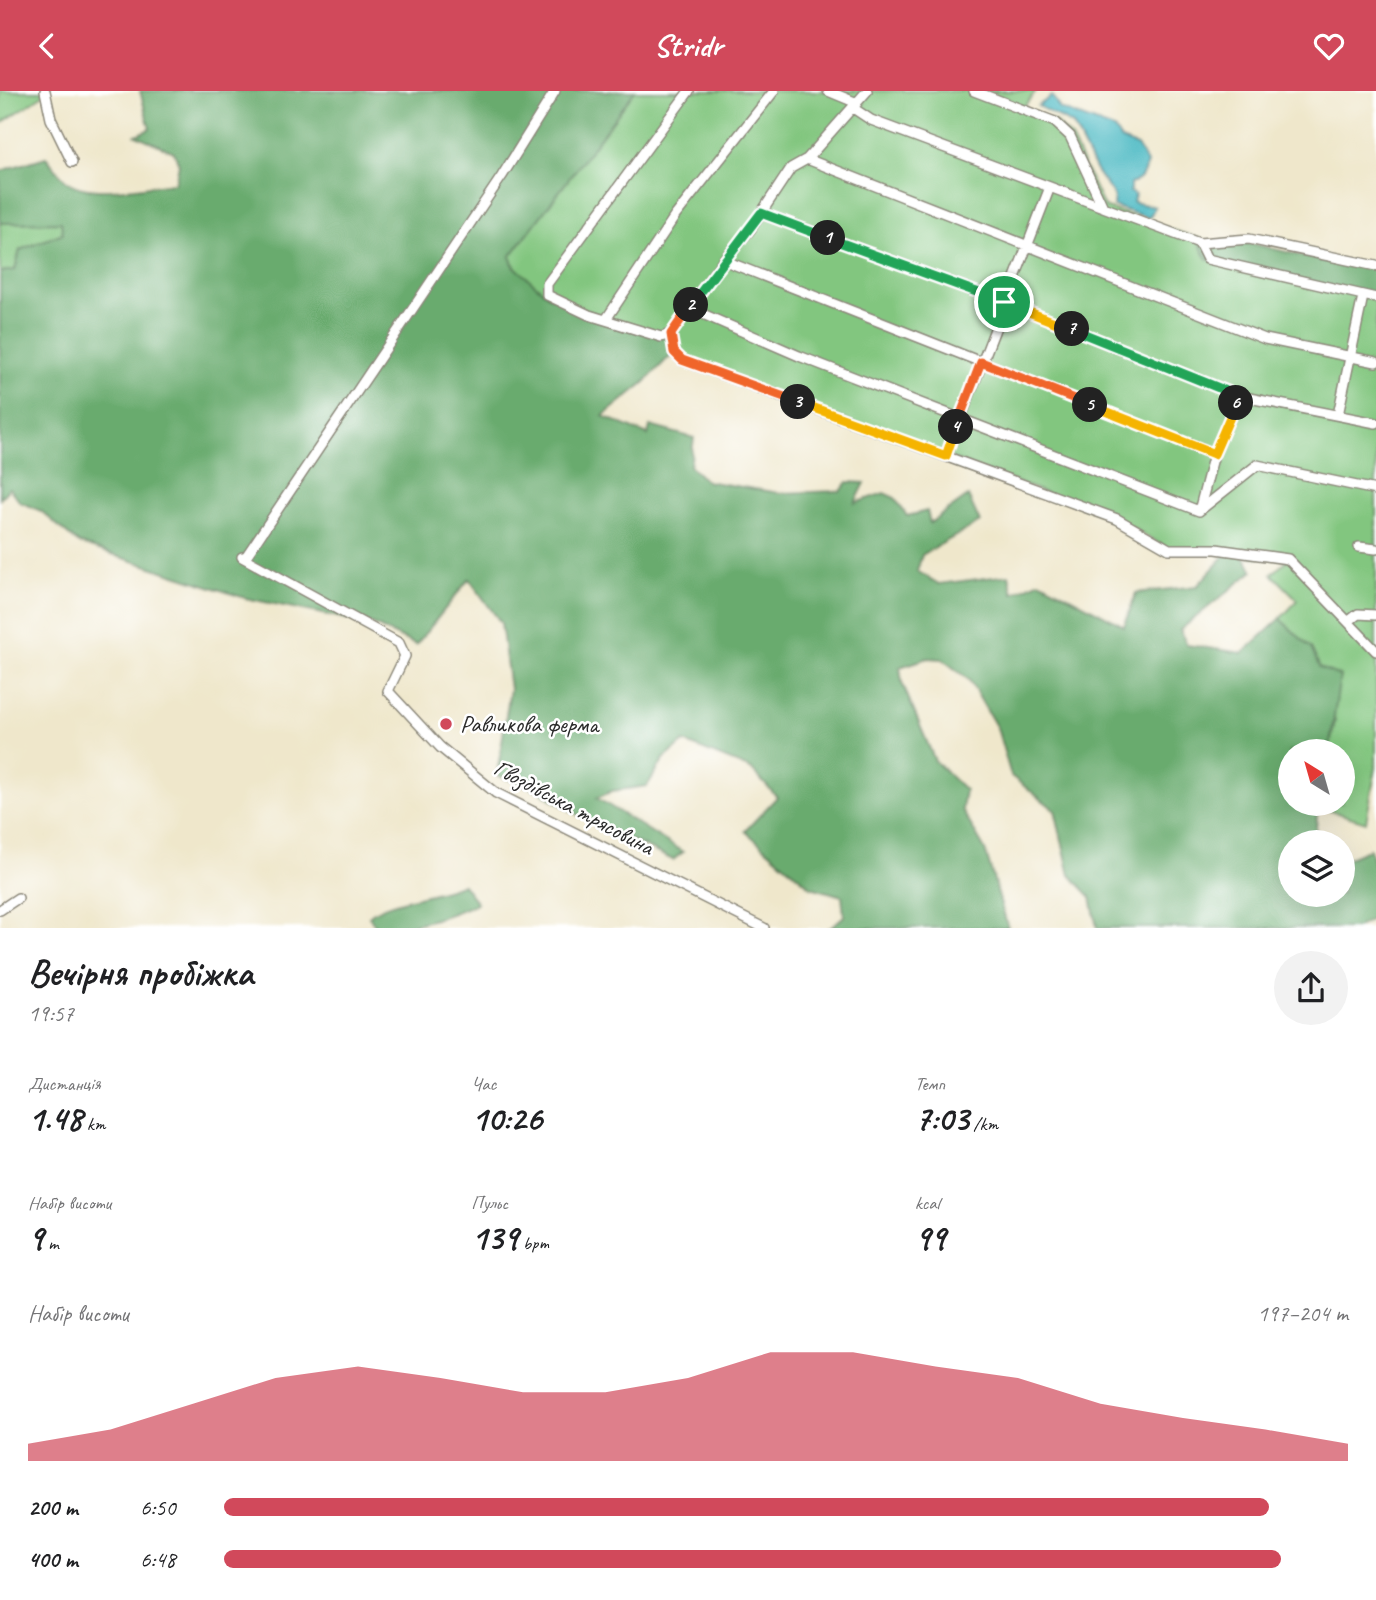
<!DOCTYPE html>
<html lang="uk">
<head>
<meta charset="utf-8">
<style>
  body { margin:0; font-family:Caveat,sans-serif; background:#f2f2f2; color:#202124; height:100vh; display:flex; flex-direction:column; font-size:26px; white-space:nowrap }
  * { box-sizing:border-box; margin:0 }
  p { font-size:23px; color:#757577 }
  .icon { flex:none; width:38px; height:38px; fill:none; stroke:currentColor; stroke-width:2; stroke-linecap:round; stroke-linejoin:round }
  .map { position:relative; height:837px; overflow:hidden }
  .sheet { display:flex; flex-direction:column; background:#fff; flex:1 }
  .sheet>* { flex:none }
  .needle { width:46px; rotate:323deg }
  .controls { position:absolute; left:1278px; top:648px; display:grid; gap:14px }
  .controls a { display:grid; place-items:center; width:77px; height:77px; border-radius:50%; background:#fff; box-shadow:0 7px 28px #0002; font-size:35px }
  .pin { position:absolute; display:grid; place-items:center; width:60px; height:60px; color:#fff; margin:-30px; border:4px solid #fff; border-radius:50%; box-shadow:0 2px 7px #0007 }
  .km { position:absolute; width:35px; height:35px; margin:-18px; border-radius:50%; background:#222; color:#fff; font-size:19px; line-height:35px; text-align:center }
  .round { display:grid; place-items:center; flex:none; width:74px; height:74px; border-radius:37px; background:#f2f2f2 }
  .summary { display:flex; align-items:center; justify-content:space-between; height:119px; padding:0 28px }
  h1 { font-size:38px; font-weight:700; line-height:52px }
  .figures { display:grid; grid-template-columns:repeat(3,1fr); gap:10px; height:119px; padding:7px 28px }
  .figures div { display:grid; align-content:center }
  .figures b { font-size:35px; font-weight:700 }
  .figures small { font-size:19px; font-weight:400 }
  .figures p { font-size:19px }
  .chart { height:196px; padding:14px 28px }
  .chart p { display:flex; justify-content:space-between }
  .chart svg { width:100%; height:126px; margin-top:7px; fill:#d1495b; opacity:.7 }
  ul { padding:0 28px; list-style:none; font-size:23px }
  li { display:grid; grid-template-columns:112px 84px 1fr; align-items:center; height:52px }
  li i { height:18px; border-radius:9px; background:#d1495b }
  header { display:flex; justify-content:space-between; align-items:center; height:91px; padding:0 28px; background:#d1495b; color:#fff; font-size:32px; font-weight:700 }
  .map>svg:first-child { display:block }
</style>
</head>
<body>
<header><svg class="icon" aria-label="back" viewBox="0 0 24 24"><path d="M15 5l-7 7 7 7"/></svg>Stridr<svg class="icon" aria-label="heart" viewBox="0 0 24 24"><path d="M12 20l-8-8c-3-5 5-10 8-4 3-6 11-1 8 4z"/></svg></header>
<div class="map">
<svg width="1376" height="837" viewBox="0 0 1376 837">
  <rect width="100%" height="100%" fill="#fff"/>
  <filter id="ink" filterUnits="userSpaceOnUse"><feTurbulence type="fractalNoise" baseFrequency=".0143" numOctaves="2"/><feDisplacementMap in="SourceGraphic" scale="14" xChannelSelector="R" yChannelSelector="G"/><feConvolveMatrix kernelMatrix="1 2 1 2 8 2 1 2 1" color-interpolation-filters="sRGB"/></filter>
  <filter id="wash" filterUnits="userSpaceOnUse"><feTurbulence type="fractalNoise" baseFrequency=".00686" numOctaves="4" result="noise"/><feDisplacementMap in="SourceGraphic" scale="28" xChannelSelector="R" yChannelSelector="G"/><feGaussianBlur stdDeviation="1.57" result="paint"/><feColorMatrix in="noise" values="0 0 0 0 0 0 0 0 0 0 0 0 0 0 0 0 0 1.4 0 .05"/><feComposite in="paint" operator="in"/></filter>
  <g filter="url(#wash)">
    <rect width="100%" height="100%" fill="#efe7cb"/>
    <!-- green -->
    <path fill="#82c67f" stroke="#567855" stroke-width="2" d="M 0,0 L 45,0 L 46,2 L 0,33 Z
      M 635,0 L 1036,0 L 1022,18 L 1055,31 L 1070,45 L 1104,116 L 1376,207 L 1376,677 L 1366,731 L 1318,716 L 1318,712 L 1342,712 L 1342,660 L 1329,660 L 1335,630 L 1320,577 L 1311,557 L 1280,528 L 1298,509 L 1272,483 L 1287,469 L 1169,458 L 1117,428 L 682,269 C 667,259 652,247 636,239 C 598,221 528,208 510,166 Z
      M 61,131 L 63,142 L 20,159 L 15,180 L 0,181 L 0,132 Z"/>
    <!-- forest -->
    <path fill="#69ab6e" stroke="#4a6b4c" stroke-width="2" d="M 140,0 L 635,0 L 510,166 L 514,175 L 547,204 L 638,240 L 671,243 L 674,261 L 644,292 L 603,325 L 648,344 L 650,335 L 694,347 L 690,375 L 706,390 L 779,402 L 841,400 L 848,391 L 865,392 L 855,412 L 884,402 L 895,407 L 907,425 L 927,420 L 930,432 L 968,405 L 980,431 L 922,464 L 917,480 L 939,493 L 1009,484 L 1013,502 L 1040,490 L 1124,535 L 1136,502 L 1197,495 L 1229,460 L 1242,462 L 1253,480 L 1180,539 L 1187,554 L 1243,562 L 1280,528 L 1311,557 L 1320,577 L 1340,585 L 1329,660 L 1290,660 L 1290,712 L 1318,712 L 1315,751 L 1290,751 L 1290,803 L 1342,803 L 1342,770 L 1370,758 L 1376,781 L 1376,826 L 1356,837 L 1097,837 L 1091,806 L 1070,784 L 1055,719 L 1011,685 L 997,637 L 969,589 L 942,568 L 928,567 L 900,576 L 902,592 L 935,670 L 965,699 L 962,719 L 985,759 L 1008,837 L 830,837 L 844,825 L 842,805 L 811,796 L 745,740 L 777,706 L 751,678 L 684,651 L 664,668 L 647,695 L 612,700 L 597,707 L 683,761 L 673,769 L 578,724 L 537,699 L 497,684 L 510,598 L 501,532 L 469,488 L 416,554 L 372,533 L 245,507 L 78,452 L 41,420 L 20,411 L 9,397 L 0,408 L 0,181 L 15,179 L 20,159 L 63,142 L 61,131 L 0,132 L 0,80 L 46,66 C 52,73 59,84 67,90 C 90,108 147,94 175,92 L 179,73 L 174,61 L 136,44 L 150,38 Z
      M 1199,152 L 1250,152 L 1319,169 L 1376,176 L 1376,207 L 1207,168 Z
      M 463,793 L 477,812 C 447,826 411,837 377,837 L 369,825 C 384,809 437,805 463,793 Z"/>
    <!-- water -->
    <path fill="#4bb9c3" stroke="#3b7277" stroke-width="2" d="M 1052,5 L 1060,18 L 1114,38 L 1121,49 L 1137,55 L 1147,72 C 1144,82 1141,90 1130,93 L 1130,101 L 1135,104 L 1133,111 L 1155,116 L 1149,127 L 1113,115 L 1114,105 L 1096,80 L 1073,34 L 1038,15 Z"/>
  </g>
  <g filter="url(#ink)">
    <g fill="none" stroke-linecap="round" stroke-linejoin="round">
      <!-- minor casing -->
      <g stroke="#8d897b" stroke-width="12">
        <path id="minor" d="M 45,0 L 51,28 L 72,71
          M 828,0 L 857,12
          M 867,0 L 807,68 L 791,77 L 750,139 L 723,169 L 671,243 L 674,261 L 682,269 L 1117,428 L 1169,458 L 1216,458 L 1288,468 L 1376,560
          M 974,0 L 1055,31 L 1070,45 L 1103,116
          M 853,17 L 871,29 L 1199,152 L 1207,168 L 1376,207
          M 807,68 L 1265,248 L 1376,271
          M 761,122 L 1004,211 L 1239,305 L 1376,332
          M 1199,152 L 1249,148 L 1376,175
          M 723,169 L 1214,363
          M 689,217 L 799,265 L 1199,420 L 1257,374 L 1376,399
          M 607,227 L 675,125 L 774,0
          M 671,243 L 661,246 L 589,224 L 547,204 L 547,193 L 689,0
          M 1338,324 L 1363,205
          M 946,365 L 1050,96
          M 1199,420 L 1214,363 L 1239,305
          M 1359,456 L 1376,458
          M 242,466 L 399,552 L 405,565 L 388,600 L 440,656 L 496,702 L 764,837
          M 245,467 L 502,85 L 555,0
          M 1349,530 L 1358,523 L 1376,524
          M 0,819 L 18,807"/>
      </g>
      <!-- minor -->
      <use href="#minor" stroke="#fff" stroke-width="9"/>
    </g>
  </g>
  <g fill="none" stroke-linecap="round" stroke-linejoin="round" filter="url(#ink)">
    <!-- split-1 casing -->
    <g stroke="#fff" stroke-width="14">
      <path id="split-1" d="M 828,147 L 1004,211"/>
    </g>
    <!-- split-2 casing -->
    <g stroke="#fff" stroke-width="14">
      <path id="split-2" d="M 691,214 L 761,122 L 828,147"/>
    </g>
    <!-- split-3 casing -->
    <g stroke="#fff" stroke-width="14">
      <path id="split-3" d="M 691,214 L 671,243 L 674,261 L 682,269 L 798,311"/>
    </g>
    <!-- split-4 casing -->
    <g stroke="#fff" stroke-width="14">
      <path id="split-4" d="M 798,311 L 946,365 L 956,336"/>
    </g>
    <!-- split-5 casing -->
    <g stroke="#fff" stroke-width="14">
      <path id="split-5" d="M 956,336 L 981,271 L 1090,314"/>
    </g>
    <!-- split-6 casing -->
    <g stroke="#fff" stroke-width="14">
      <path id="split-6" d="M 1090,314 L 1214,363 L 1236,312"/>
    </g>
    <!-- split-7 casing -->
    <g stroke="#fff" stroke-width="14">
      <path id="split-7" d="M 1072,238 L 1239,305 L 1236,312"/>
    </g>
    <!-- split-8 casing -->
    <g stroke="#fff" stroke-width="14">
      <path id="split-8" d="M 1004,211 L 1072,238"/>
    </g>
    <!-- split-1 -->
    <use href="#split-1" stroke="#22a559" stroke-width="9"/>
    <!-- split-2 -->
    <use href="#split-2" stroke="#22a559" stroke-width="9"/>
    <!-- split-3 -->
    <use href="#split-3" stroke="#f0652b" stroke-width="9"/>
    <!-- split-4 -->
    <use href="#split-4" stroke="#f5b400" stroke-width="9"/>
    <!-- split-5 -->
    <use href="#split-5" stroke="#f0652b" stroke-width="9"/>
    <!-- split-6 -->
    <use href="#split-6" stroke="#f5b400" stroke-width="9"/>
    <!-- split-7 -->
    <use href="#split-7" stroke="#22a559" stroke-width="9"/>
    <!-- split-8 -->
    <use href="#split-8" stroke="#f5b400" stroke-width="9"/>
  </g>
  <!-- markers -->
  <circle fill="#d1495b" stroke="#fff" stroke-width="2.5" cx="446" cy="633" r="7"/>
  <g text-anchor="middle" stroke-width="5" stroke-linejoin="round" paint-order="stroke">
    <!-- poi labels -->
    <g font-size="24" fill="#2b2b2b" stroke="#fff" text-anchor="start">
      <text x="460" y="641">Равликова ферма</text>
    </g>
    <!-- street labels -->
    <g font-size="24" fill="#2b2b2b" stroke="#fff">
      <text transform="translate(574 716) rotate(28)" y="8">Гвоздівська трясовина</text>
    </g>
  </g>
</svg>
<div class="controls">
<a><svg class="needle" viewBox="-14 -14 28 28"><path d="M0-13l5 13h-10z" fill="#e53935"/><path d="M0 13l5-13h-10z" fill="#757577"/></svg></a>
<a><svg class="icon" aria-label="layers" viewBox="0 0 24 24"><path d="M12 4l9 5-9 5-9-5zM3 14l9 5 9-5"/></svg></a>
</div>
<div class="pin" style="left:1004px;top:211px;background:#1e9e55"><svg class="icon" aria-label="arrive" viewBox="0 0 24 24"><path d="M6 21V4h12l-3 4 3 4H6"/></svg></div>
<b class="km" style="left:828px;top:147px">1</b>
<b class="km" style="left:691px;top:214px">2</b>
<b class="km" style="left:798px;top:311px">3</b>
<b class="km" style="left:956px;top:336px">4</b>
<b class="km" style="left:1090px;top:314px">5</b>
<b class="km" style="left:1236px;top:312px">6</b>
<b class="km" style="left:1072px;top:238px">7</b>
</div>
<section class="sheet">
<div class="summary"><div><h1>Вечірня пробіжка</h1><p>19:57</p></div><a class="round"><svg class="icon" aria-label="share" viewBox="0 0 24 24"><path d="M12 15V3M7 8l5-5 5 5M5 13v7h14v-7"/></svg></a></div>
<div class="figures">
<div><p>Дистанція</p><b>1.48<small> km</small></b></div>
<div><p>Час</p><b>10:26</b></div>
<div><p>Темп</p><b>7:03<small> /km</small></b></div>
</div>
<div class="figures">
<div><p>Набір висоти</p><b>9<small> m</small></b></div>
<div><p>Пульс</p><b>139<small> bpm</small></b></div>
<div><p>kcal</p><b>99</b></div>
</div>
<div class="chart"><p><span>Набір висоти</span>197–204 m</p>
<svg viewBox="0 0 160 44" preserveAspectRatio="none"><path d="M0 44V38L10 33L20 24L30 15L40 11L50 15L60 20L70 20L80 15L90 6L100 6L110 11L120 15L130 24L140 29L150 33L160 38V44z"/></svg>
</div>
<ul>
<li><b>200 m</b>6:50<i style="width:93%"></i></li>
<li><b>400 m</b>6:48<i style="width:94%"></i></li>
</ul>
</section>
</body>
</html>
